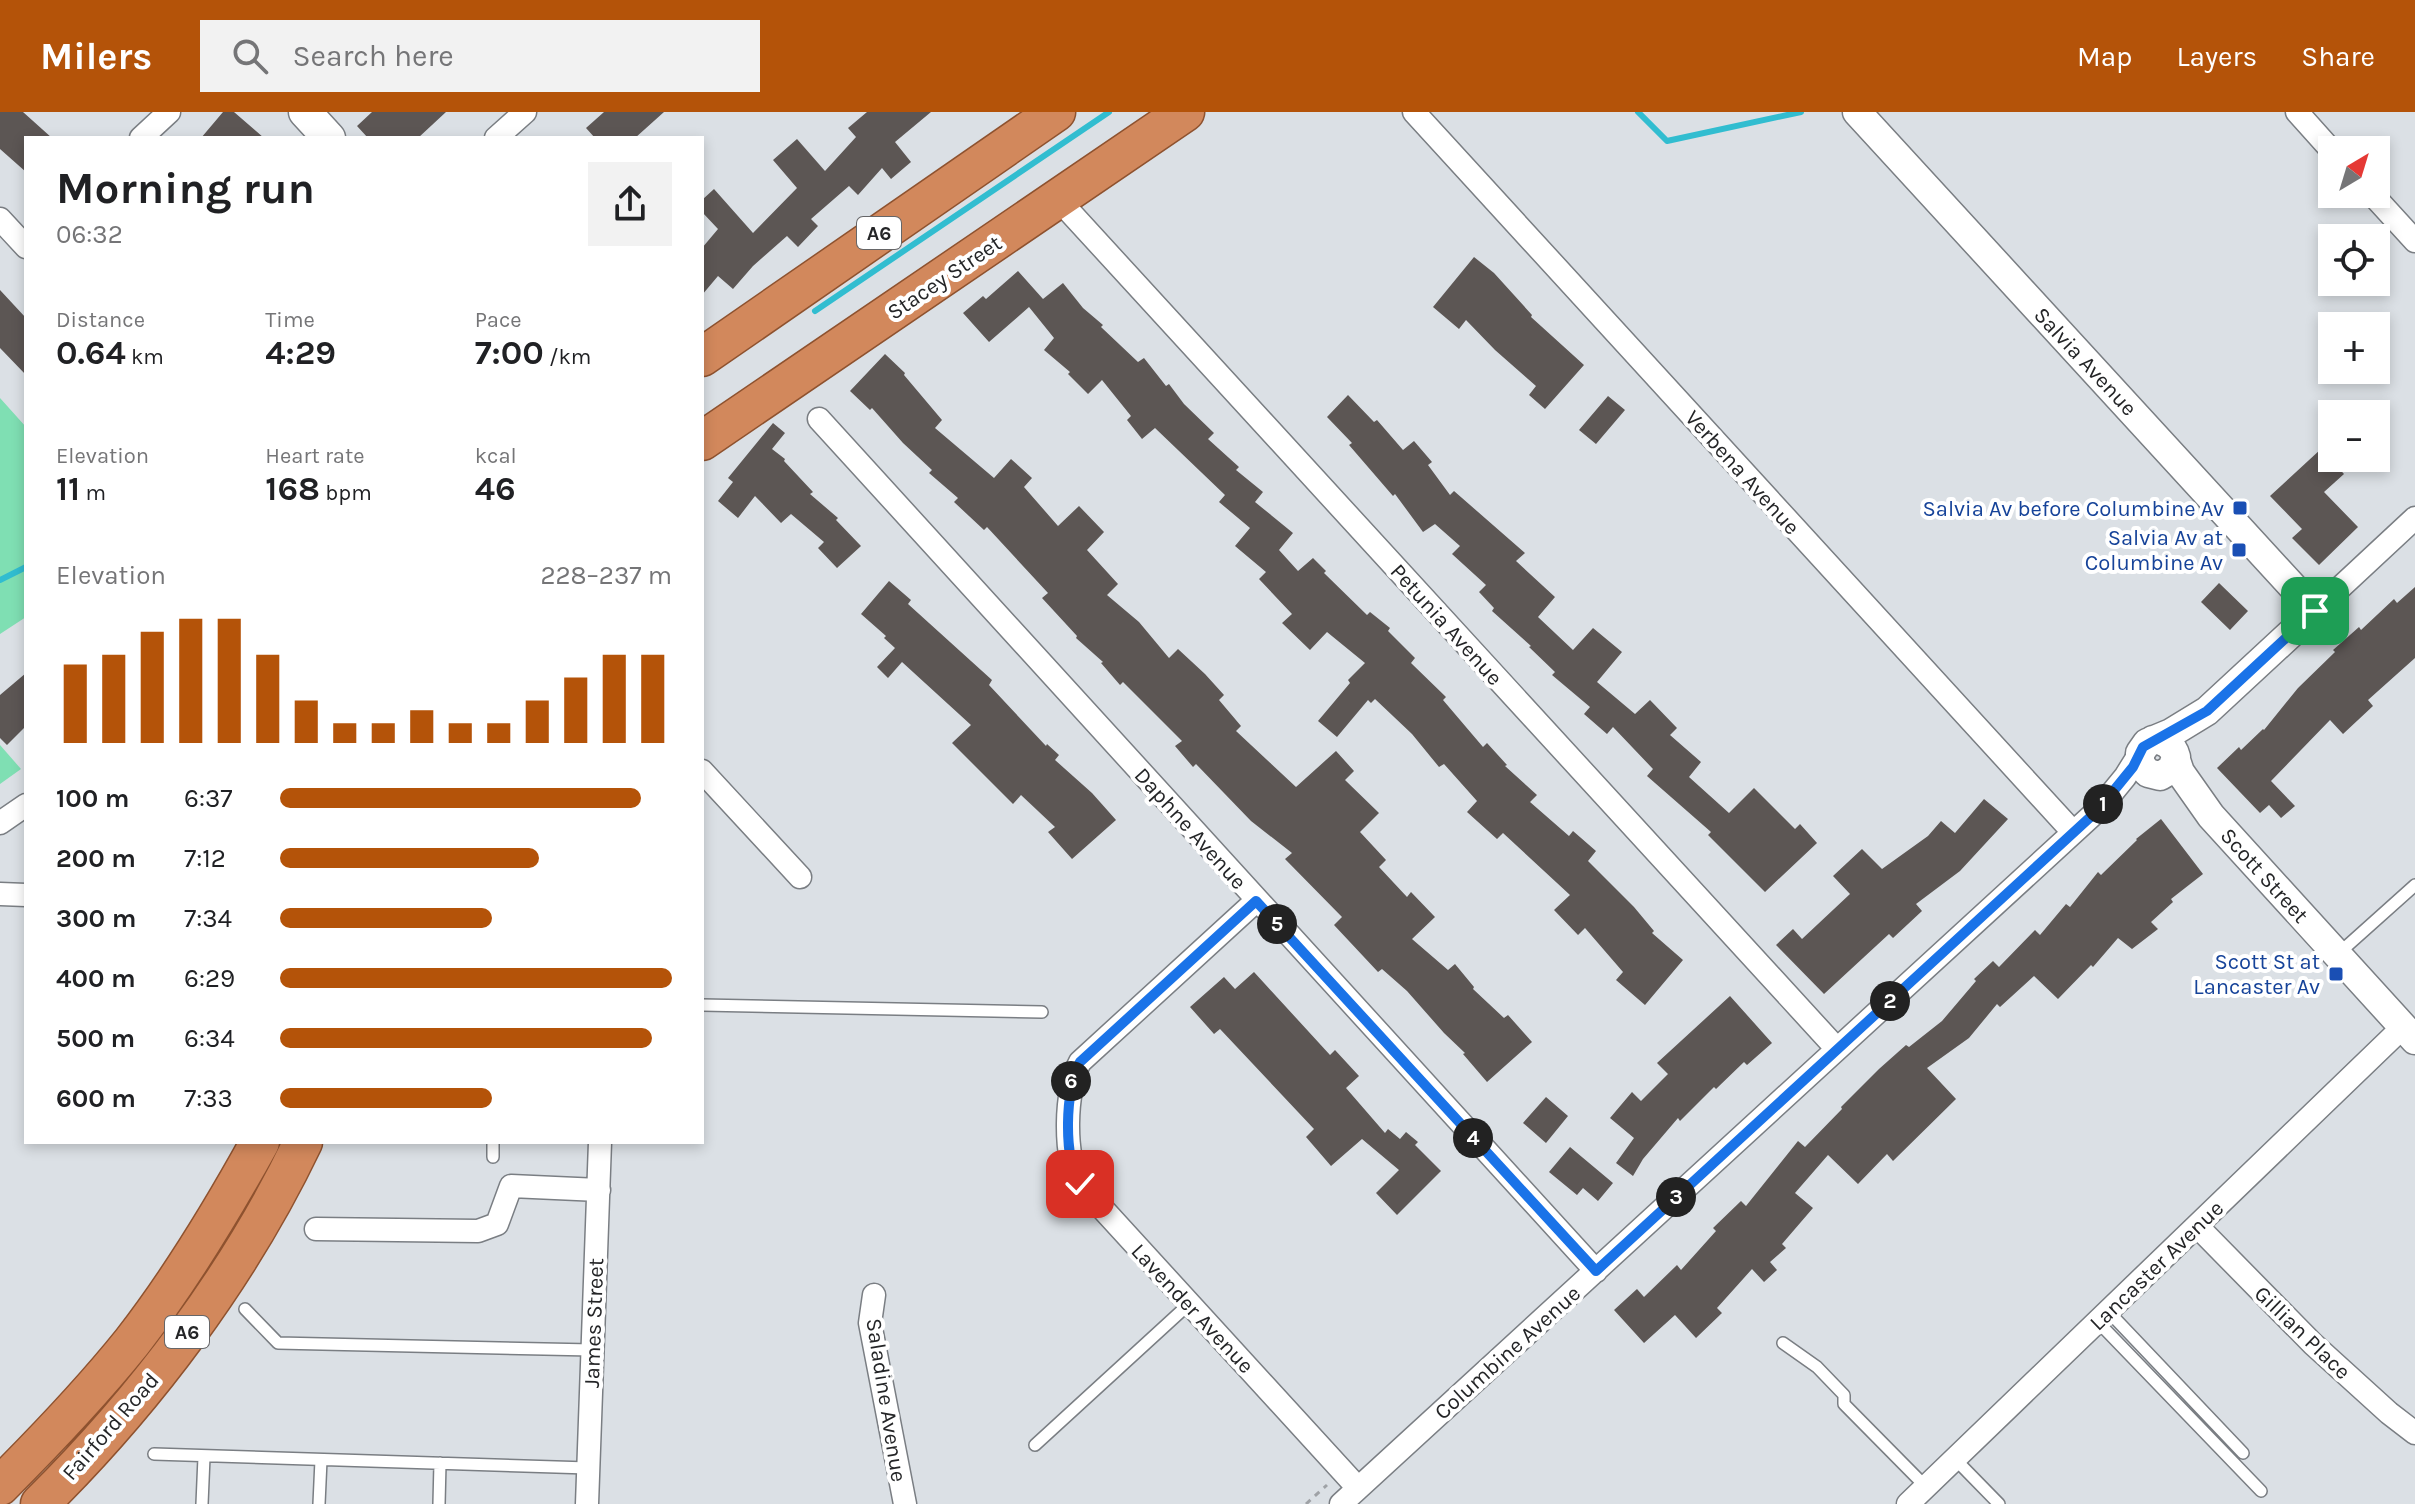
<!DOCTYPE html>
<html lang="en">
<head>
<meta charset="utf-8">
<style>
  body { margin:0; font-family:Karla,sans-serif; background:#f2f2f2; color:#202124; height:100vh; display:flex; flex-direction:column; font-size:30px; white-space:nowrap }
  * { box-sizing:border-box; margin:0 }
  p { font-size:26px; color:#757577 }
  .icon { flex:none; width:44px; height:44px; fill:none; stroke:currentColor; stroke-width:2; stroke-linecap:round; stroke-linejoin:round }
  .map { position:relative; flex:1; overflow:hidden }
  .drawer { position:absolute; left:24px; top:24px; width:680px; height:1008px; display:flex; flex-direction:column; background:#fff; border-radius:0px; box-shadow:0 4px 12px #0003 }
  .drawer>* { flex:none }
  .needle { width:52px; rotate:38deg }
  .controls { position:absolute; left:2318px; top:24px; display:grid; gap:16px }
  .controls a { display:grid; place-items:center; width:72px; height:72px; border-radius:0px; background:#fff; box-shadow:0 4px 12px #0003; font-size:40px }
  .pin { position:absolute; display:grid; place-items:center; width:68px; height:68px; color:#fff; margin:-34px; border-radius:16px; box-shadow:0 4px 12px #0006 }
  .km { position:absolute; width:40px; height:40px; margin:-20px; border-radius:50%; background:#222; color:#fff; font-size:22px; line-height:40px; text-align:center }
  .round { display:grid; place-items:center; flex:none; width:84px; height:84px; border-radius:0px; background:#f2f2f2 }
  .summary { display:flex; align-items:center; justify-content:space-between; height:136px; padding:0 32px }
  h1 { font-size:44px; font-weight:700; line-height:60px }
  .stats { display:grid; grid-template-columns:repeat(3,1fr); gap:12px; height:136px; padding:8px 32px }
  .stats div { display:grid; align-content:center }
  .stats b { font-size:34px; font-weight:700 }
  .stats small { font-size:22px; font-weight:400 }
  .stats p { font-size:22px }
  .chart { height:224px; padding:16px 32px }
  .chart p { display:flex; justify-content:space-between }
  .chart svg { width:100%; height:144px; margin-top:8px; stroke:#b45309; stroke-width:6 }
  ul { padding:0 32px; list-style:none; font-size:26px }
  li { display:grid; grid-template-columns:128px 96px 1fr; align-items:center; height:60px }
  li i { height:20px; border-radius:10px; background:#b45309 }
  header { display:flex; align-items:center; gap:48px; box-sizing:border-box; height:112px; padding:0 40px; background:#b45309; color:#fff }
  header strong { font-size:38px }
  nav { display:flex; gap:44px; margin-inline-start:auto; font-size:28px }
  .search { width:560px; height:72px; background:#f2f2f2; display:flex; align-items:center; gap:20px; box-sizing:border-box; padding:0 28px; border-radius:0px; color:#757577; font-size:30px }
  .map>svg:first-child { display:block }
</style>
</head>
<body>
<header>
<strong>Milers</strong>
<div class="search"><svg class="icon" aria-label="search" viewBox="0 0 24 24"><circle cx="10" cy="10" r="6"/><path d="M15 15l6 6"/></svg>Search here</div>
<nav><a>Map</a><a>Layers</a><a>Share</a></nav>
</header>
<div class="map">
<svg width="2415" height="1392" viewBox="0 0 2415 1392">
  <rect width="100%" height="100%" fill="#dbe0e5"/>
  <!-- green -->
  <path fill="#7fdfb3" d="M 0,286 L 26,315 L 26,505 L 0,522 Z
    M 0,633 L 21,657 L 0,672 Z"/>
  <g fill="none" stroke-linecap="round" stroke-linejoin="round">
    <!-- stream -->
    <path stroke="#31bdd0" stroke-width="6" d="M 1638,0 L 1667,29 L 1801,0
      M 815,199 L 1109,0
      M 0,468 L 26,455"/>
  </g>
  <!-- building -->
  <path fill="#5c5654" d="M 0,0 L 23,0 L 52,26 L 26,26 L 26,60 L 0,37 Z
    M 223,0 L 234,0 L 264,26 L 201,26 Z
    M 372,0 L 446,0 L 418,26 L 368,26 L 357,14 Z
    M 604,0 L 664,0 L 635,26 L 595,26 L 586,16 Z
    M 867,0 L 931,0 L 895,30 L 911,50 L 891,67 L 882,56 L 858,83 L 849,74 L 811,107 L 818,114 L 798,135 L 787,124 L 753,154 L 733,177 L 718,164 L 702,183 L 702,136 L 718,117 L 702,100 L 702,88 L 714,77 L 753,121 L 797,76 L 773,48 L 797,27 L 825,59 L 856,25 L 848,16 Z
    M 1474,145 L 1494,161 L 1532,203 L 1531,205 L 1584,253 L 1545,297 L 1529,283 L 1536,274 L 1495,238 L 1466,208 L 1459,217 L 1433,195 Z
    M 1018,159 L 1043,187 L 1063,171 L 1083,196 L 1103,213 L 1101,215 L 1138,250 L 1144,246 L 1166,274 L 1169,272 L 1184,292 L 1214,321 L 1208,327 L 1239,355 L 1236,358 L 1263,380 L 1255,390 L 1293,421 L 1279,438 L 1298,459 L 1313,446 L 1326,459 L 1324,461 L 1367,503 L 1370,500 L 1390,516 L 1388,519 L 1415,546 L 1411,551 L 1446,585 L 1443,588 L 1483,635 L 1487,631 L 1507,653 L 1505,654 L 1537,683 L 1530,690 L 1569,724 L 1573,719 L 1596,739 L 1588,749 L 1634,795 L 1654,819 L 1652,821 L 1683,848 L 1645,893 L 1616,868 L 1623,860 L 1585,816 L 1578,823 L 1554,798 L 1570,783 L 1503,721 L 1497,727 L 1467,700 L 1477,689 L 1444,652 L 1439,655 L 1412,622 L 1375,587 L 1371,591 L 1368,588 L 1337,625 L 1318,609 L 1350,571 L 1348,568 L 1365,551 L 1327,520 L 1310,538 L 1282,511 L 1292,502 L 1259,467 L 1266,460 L 1235,434 L 1250,416 L 1219,390 L 1225,383 L 1155,316 L 1142,327 L 1127,308 L 1131,304 L 1102,268 L 1088,282 L 1068,262 L 1070,260 L 1044,238 L 1054,226 L 1029,195 L 989,230 L 963,201 L 983,184 L 986,187 Z
    M 0,178 L 26,206 L 26,263 L 0,236 Z
    M 885,242 L 905,261 L 904,263 L 942,308 L 935,316 L 994,366 L 1011,347 L 1032,366 L 1024,375 L 1058,414 L 1079,394 L 1104,420 L 1087,438 L 1118,472 L 1107,483 L 1139,510 L 1169,546 L 1178,537 L 1205,562 L 1224,583 L 1219,588 L 1241,614 L 1236,619 L 1296,675 L 1336,639 L 1354,659 L 1345,668 L 1379,701 L 1360,720 L 1386,748 L 1379,755 L 1407,785 L 1411,780 L 1435,805 L 1412,827 L 1448,858 L 1455,852 L 1474,875 L 1473,877 L 1504,906 L 1508,903 L 1532,930 L 1487,970 L 1463,942 L 1465,941 L 1444,921 L 1407,879 L 1382,857 L 1378,860 L 1334,813 L 1342,805 L 1285,747 L 1292,741 L 1251,709 L 1196,652 L 1193,655 L 1175,634 L 1182,629 L 1123,570 L 1120,573 L 1101,551 L 1103,550 L 1076,526 L 1077,524 L 1042,486 L 1048,481 L 987,415 L 984,418 L 954,390 L 958,386 L 929,361 L 932,358 L 903,331 L 872,296 L 870,298 L 850,279 Z
    M 1348,283 L 1374,310 L 1377,308 L 1403,338 L 1414,329 L 1432,350 L 1428,353 L 1450,383 L 1454,379 L 1525,441 L 1516,449 L 1555,485 L 1538,505 L 1573,538 L 1593,516 L 1622,540 L 1597,570 L 1635,602 L 1650,588 L 1677,616 L 1670,623 L 1701,650 L 1689,665 L 1729,701 L 1754,676 L 1795,717 L 1800,712 L 1817,731 L 1765,780 L 1708,723 L 1711,720 L 1647,664 L 1653,657 L 1613,615 L 1607,622 L 1584,602 L 1590,595 L 1552,563 L 1555,560 L 1529,535 L 1531,534 L 1492,499 L 1494,496 L 1479,480 L 1486,473 L 1452,442 L 1460,434 L 1435,412 L 1423,420 L 1395,382 L 1393,384 L 1349,333 L 1352,331 L 1327,305 Z
    M 1608,284 L 1625,298 L 1596,332 L 1579,318 Z
    M 773,311 L 785,321 L 772,337 L 785,347 L 784,349 L 813,380 L 810,382 L 838,406 L 836,408 L 861,434 L 837,456 L 818,436 L 824,430 L 791,402 L 781,411 L 755,384 L 738,406 L 718,389 L 733,370 L 728,366 Z
    M 2321,337 L 2344,362 L 2324,380 L 2358,415 L 2319,453 L 2292,426 L 2302,417 L 2270,384 Z
    M 889,469 L 911,488 L 908,492 L 992,568 L 989,573 L 1046,634 L 1047,632 L 1059,643 L 1055,648 L 1092,681 L 1116,708 L 1072,747 L 1048,720 L 1055,715 L 1021,683 L 1013,692 L 952,631 L 971,613 L 902,550 L 888,566 L 877,555 L 895,536 L 884,526 L 886,524 L 861,502 Z
    M 2219,471 L 2248,499 L 2230,518 L 2201,490 Z
    M 2415,475 L 2415,546 L 2368,588 L 2373,594 L 2343,622 L 2330,608 L 2271,669 L 2295,694 L 2281,706 L 2269,693 L 2260,701 L 2217,656 L 2239,635 L 2241,638 L 2263,617 L 2264,618 L 2298,576 L 2335,540 L 2333,538 L 2359,515 L 2361,518 L 2394,487 L 2397,491 Z
    M 26,561 L 26,614 L 7,633 L 0,626 L 0,583 Z
    M 1984,687 L 2008,707 L 1960,759 L 1916,792 L 1922,799 L 1893,826 L 1889,822 L 1824,882 L 1776,833 L 1793,817 L 1802,827 L 1850,782 L 1833,764 L 1862,737 L 1882,757 L 1928,724 L 1941,709 L 1955,721 Z
    M 2161,707 L 2203,762 L 2171,787 L 2173,790 L 2151,810 L 2158,817 L 2132,837 L 2118,826 L 2093,855 L 2091,853 L 2058,887 L 2034,864 L 2000,895 L 1997,892 L 1969,926 L 1927,956 L 1956,987 L 1893,1049 L 1887,1042 L 1858,1072 L 1828,1043 L 1795,1081 L 1813,1096 L 1782,1132 L 1786,1136 L 1770,1150 L 1777,1158 L 1764,1170 L 1752,1157 L 1717,1196 L 1722,1201 L 1696,1226 L 1675,1203 L 1644,1231 L 1614,1198 L 1637,1177 L 1644,1185 L 1677,1153 L 1681,1158 L 1716,1119 L 1713,1116 L 1741,1089 L 1746,1094 L 1798,1029 L 1805,1035 L 1842,997 L 1841,995 L 1879,957 L 1906,933 L 1909,935 L 1942,909 L 1976,869 L 1974,867 L 1993,849 L 1999,855 L 2035,818 L 2040,823 L 2066,792 L 2070,795 L 2098,760 L 2101,763 L 2137,728 L 2136,727 Z
    M 1254,860 L 1330,943 L 1335,938 L 1359,964 L 1346,976 L 1385,1021 L 1388,1017 L 1400,1027 L 1406,1020 L 1418,1030 L 1415,1033 L 1441,1059 L 1397,1103 L 1376,1081 L 1399,1058 L 1362,1027 L 1331,1054 L 1306,1025 L 1314,1017 L 1220,917 L 1214,922 L 1190,895 L 1224,865 L 1235,877 Z
    M 1730,884 L 1772,931 L 1747,953 L 1744,950 L 1716,977 L 1714,975 L 1680,1009 L 1678,1006 L 1643,1047 L 1633,1064 L 1616,1051 L 1634,1026 L 1610,1006 L 1632,980 L 1641,989 L 1668,962 L 1657,951 Z
    M 1546,985 L 1568,1004 L 1546,1031 L 1523,1011 Z
    M 1570,1035 L 1613,1071 L 1598,1089 L 1583,1076 L 1577,1083 L 1549,1060 Z"/>
  <g fill="none" stroke-linecap="round" stroke-linejoin="round">
    <!-- service casing -->
    <g stroke="#7a7e83" stroke-width="14">
      <path id="service" d="M 2338,842 L 2415,773
        M 702,893 L 1042,900
        M 493,1045 L 493,1030
        M 245,1197 L 278,1231 L 592,1238
        M 2108,1199 L 2243,1341
        M 2097,1209 L 2261,1379
        M 1783,1231 L 1817,1255 L 1844,1283 L 1844,1292 L 1926,1375
        M 1035,1333 L 1189,1192
        M 154,1342 L 588,1356
        M 1955,1347 L 1999,1392
        M 202,1392 L 204,1345
        M 319,1392 L 321,1348
        M 439,1392 L 440,1351"/>
    </g>
    <!-- minor casing -->
    <g stroke="#7a7e83" stroke-width="25">
      <path id="minor" d="M 1414,0 L 2073,720
        M 2297,0 L 2332,39
        M 141,26 L 169,0
        M 496,26 L 525,0
        M 2372,82 L 2415,129
        M 1058,87 L 1837,937
        M 0,107 L 26,135
        M 819,307 L 1596,1159
        M 2315,499 L 2415,406
        M 702,659 L 800,765
        M 0,711 L 26,693
        M 0,782 L 26,783
        M 1256,789 L 1080,950 C 1065,977 1063,1046 1080,1072 L 1358,1376
        M 2197,1114 L 2313,1232 L 2389,1301 L 2415,1321
        M 316,1117 L 478,1119 L 497,1112 L 511,1074 L 599,1078
        M 874,1183 L 870,1211 L 905,1392
        M 587,1392 L 600,1030
        M 1341,1392 L 2098,698 L 2125,665 L 2140,641
        M 1908,1392 L 2403,915"/>
    </g>
    <!-- tertiary casing -->
    <g stroke="#7a7e83" stroke-width="31">
      <path id="tertiary" d="M 1857,0 L 2315,499 L 2207,599 L 2171,621 L 2147,631 L 2140,641 L 2140,652 L 2148,661 L 2160,664 L 2172,657 L 2176,645 C 2173,633 2165,628 2153,628
        M 2176,648 L 2180,660 L 2211,704 L 2415,928"/>
    </g>
    <!-- secondary casing -->
    <g stroke="#7a7e83" stroke-width="35">
      <path id="secondary" d="M 305,0 L 329,26"/>
    </g>
    <!-- trunk casing -->
    <g stroke="#8e522f" stroke-width="41">
      <path id="trunk" d="M 702,245 L 1056,0
        M 702,329 L 1185,0
        M 0,1374 C 46,1328 91,1281 132,1230 C 181,1167 222,1099 260,1030
        M 40,1392 C 145,1288 239,1164 303,1030"/>
    </g>
    <!-- path -->
    <path stroke="#9fa2a6" stroke-width="3" stroke-dasharray="6 6" stroke-linecap="butt" d="M 1306,1392 L 1327,1373"/>
    <!-- service -->
    <use href="#service" stroke="#fff" stroke-width="11"/>
    <!-- minor -->
    <use href="#minor" stroke="#fff" stroke-width="22"/>
    <!-- tertiary -->
    <use href="#tertiary" stroke="#fff" stroke-width="28"/>
    <!-- secondary -->
    <use href="#secondary" stroke="#fff" stroke-width="32"/>
    <!-- trunk -->
    <use href="#trunk" stroke="#d2885c" stroke-width="38"/>
  </g>
  <g fill="none" stroke-linecap="round" stroke-linejoin="round">
    <!-- route casing -->
    <g stroke="#fff" stroke-width="16">
      <path id="route" d="M 1080,1072 C 1063,1047 1065,976 1080,950 L 1256,789 L 1596,1159 L 2098,698 L 2133,655 L 2143,635 L 2207,599 L 2315,499"/>
    </g>
    <!-- route -->
    <use href="#route" stroke="#1a73e8" stroke-width="10"/>
  </g>
  <!-- markers -->
  <g fill="#1a4fb4" stroke="#fff" stroke-width="3">
    <rect x="2232" y="388" width="16" height="16" rx="4"/>
    <rect x="2231" y="430" width="16" height="16" rx="4"/>
    <rect x="2328" y="854" width="16" height="16" rx="4"/>
  </g>
  <g text-anchor="middle" stroke-width="8" stroke-linejoin="round" paint-order="stroke">
    <!-- shield labels -->
    <g fill="#fff" stroke="#666668" stroke-width="2">
      <rect x="857" y="105" width="44" height="32" rx="6"/>
      <rect x="165" y="1204" width="44" height="32" rx="6"/>
    </g>
    <g font-size="20" font-weight="bold" fill="#242527">
      <text x="879" y="128">A6</text>
      <text x="187" y="1227">A6</text>
    </g>
    <!-- street labels -->
    <g font-size="22" fill="#242527" stroke="#fff">
      <text transform="translate(944 165) rotate(-34)" y="8">Stacey Street</text>
      <text transform="translate(2086 249) rotate(47)" y="8">Salvia Avenue</text>
      <text transform="translate(1743 360) rotate(48)" y="8">Verbena Avenue</text>
      <text transform="translate(1447 512) rotate(48)" y="8">Petunia Avenue</text>
      <text transform="translate(1191 716) rotate(48)" y="8">Daphne Avenue</text>
      <text transform="translate(2265 763) rotate(48)" y="8">Scott Street</text>
      <text transform="translate(2156 1153) rotate(-44)" y="8">Lancaster Avenue</text>
      <text transform="translate(1193 1196) rotate(47)" y="8">Lavender Avenue</text>
      <text transform="translate(593 1211) rotate(-88)" y="8">James Street</text>
      <text transform="translate(2303 1220) rotate(44)" y="8">Gillian Place</text>
      <text transform="translate(1507 1240) rotate(-42)" y="8">Columbine Avenue</text>
      <text transform="translate(887 1288) rotate(81)" y="8">Saladine Avenue</text>
      <text transform="translate(110 1314) rotate(-49)" y="8">Fairford Road</text>
    </g>
    <!-- transit labels -->
    <g font-size="22" fill="#164399" stroke="#fff" text-anchor="end">
      <text x="2224" y="404">Salvia Av before Columbine Av</text>
      <text x="2223" y="433">Salvia Av at<tspan x="2223" dy="25">Columbine Av</tspan></text>
      <text x="2320" y="857">Scott St at<tspan x="2320" dy="25">Lancaster Av</tspan></text>
    </g>
  </g>
</svg>
<div class="controls">
<a><svg class="needle" viewBox="-14 -14 28 28"><path d="M0-13l5 13h-10z" fill="#e53935"/><path d="M0 13l5-13h-10z" fill="#757577"/></svg></a>
<a><svg class="icon" aria-label="locate" viewBox="0 0 24 24"><circle cx="12" cy="12" r="6"/><path d="M12 2v4M12 18v4M2 12h4M18 12h4"/></svg></a>
<a>+</a>
<a>−</a>
</div>
<div class="pin" style="left:2315px;top:499px;background:#1e9e55"><svg class="icon" aria-label="arrive" viewBox="0 0 24 24"><path d="M6 21V4h12l-3 4 3 4H6"/></svg></div>
<div class="pin" style="left:1080px;top:1072px;background:#d93025"><svg class="icon" aria-label="check" viewBox="0 0 24 24"><path d="M5 12l5 5 9-10"/></svg></div>
<b class="km" style="left:2103px;top:692px">1</b>
<b class="km" style="left:1890px;top:889px">2</b>
<b class="km" style="left:1676px;top:1085px">3</b>
<b class="km" style="left:1473px;top:1026px">4</b>
<b class="km" style="left:1277px;top:812px">5</b>
<b class="km" style="left:1071px;top:969px">6</b>
<section class="drawer">
<div class="summary"><div><h1>Morning run</h1><p>06:32</p></div><a class="round"><svg class="icon" aria-label="share" viewBox="0 0 24 24"><path d="M12 15V3M7 8l5-5 5 5M5 13v7h14v-7"/></svg></a></div>
<div class="stats">
<div><p>Distance</p><b>0.64<small> km</small></b></div>
<div><p>Time</p><b>4:29</b></div>
<div><p>Pace</p><b>7:00<small> /km</small></b></div>
</div>
<div class="stats">
<div><p>Elevation</p><b>11<small> m</small></b></div>
<div><p>Heart rate</p><b>168<small> bpm</small></b></div>
<div><p>kcal</p><b>46</b></div>
</div>
<div class="chart"><p><span>Elevation</span>228–237 m</p>
<svg viewBox="0 0 160 44" preserveAspectRatio="none"><path d="M5 44V20M15 44V17M25 44V10M35 44V6M45 44V6M55 44V17M65 44V31M75 44V38M85 44V38M95 44V34M105 44V38M115 44V38M125 44V31M135 44V24M145 44V17M155 44V17"/></svg>
</div>
<ul>
<li><b>100 m</b>6:37<i style="width:92%"></i></li>
<li><b>200 m</b>7:12<i style="width:66%"></i></li>
<li><b>300 m</b>7:34<i style="width:54%"></i></li>
<li><b>400 m</b>6:29<i style="width:100%"></i></li>
<li><b>500 m</b>6:34<i style="width:95%"></i></li>
<li><b>600 m</b>7:33<i style="width:54%"></i></li>
</ul>
</section>
</div>
</body>
</html>
